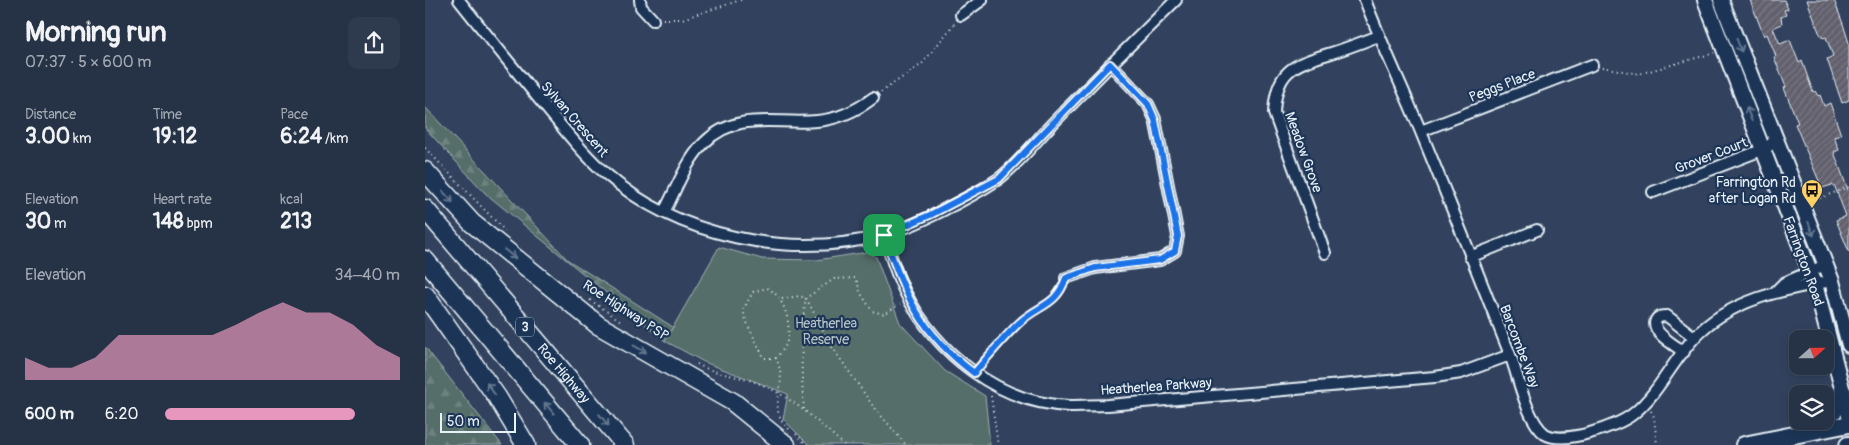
<!DOCTYPE html>
<html lang="en">
<head>
<meta charset="utf-8">
<style>
  body { margin:0; font-family:Pangolin,sans-serif; background:#2e3a4d; color:#f1f3f6; height:100vh; display:flex; flex-direction:column; font-size:19px; white-space:nowrap }
  * { box-sizing:border-box; margin:0 }
  p { font-size:16px; color:#a4aab3 }
  .icon { flex:none; width:28px; height:28px; fill:none; stroke:currentColor; stroke-width:2; stroke-linecap:round; stroke-linejoin:round }
  .map { position:relative; flex:1; overflow:hidden }
  .drawer { display:flex; flex-direction:column; background:#263246; width:425px }
  .drawer>* { flex:none }
  .needle { width:32px; rotate:69deg }
  .controls { position:absolute; left:1364px; top:330px; display:grid; gap:10px }
  .controls a { display:grid; place-items:center; width:45px; height:45px; border-radius:10px; background:#263246; box-shadow:0 2px 8px #0003,0 0 0 1px #424d5f; font-size:25px }
  .scale { position:absolute; left:15px; bottom:12px; width:76px; box-sizing:border-box; padding-left:5px; border:2px solid #e8f1f8; border-top:0; font-size:14px; line-height:18px; white-space:nowrap; color:#e8f1f8; -webkit-text-stroke:4px #1d3557; paint-order:stroke }
  .pin { position:absolute; display:grid; place-items:center; width:42px; height:42px; color:#fff; margin:-21px; border-radius:10px; box-shadow:0 2px 8px #0006 }
  .round { display:grid; place-items:center; flex:none; width:52px; height:52px; border-radius:10px; background:#2e3a4d }
  .overview { display:flex; align-items:center; justify-content:space-between; height:85px; padding:0 25px }
  h1 { font-size:28px; font-weight:700; line-height:38px }
  .stats { display:grid; grid-template-columns:repeat(3,1fr); gap:8px; height:85px; padding:5px 25px }
  .stats div { display:grid; align-content:center }
  .stats b { font-size:21px; font-weight:700 }
  .stats small { font-size:14px; font-weight:400 }
  .stats p { font-size:14px }
  .chart { height:140px; padding:10px 25px }
  .chart p { display:flex; justify-content:space-between }
  .chart svg { width:100%; height:90px; margin-top:5px; fill:#e797bd; opacity:.7 }
  ul { padding:0 25px; list-style:none; font-size:16px }
  li { display:grid; grid-template-columns:80px 60px 1fr; align-items:center; height:38px }
  li i { height:12px; border-radius:6px; background:#e797bd }
  main { display:flex; flex:1; min-height:0 }
  .map>svg:first-child { display:block }
</style>
</head>
<body>
<main>
<section class="drawer">
<div class="overview"><div><h1>Morning run</h1><p>07:37 · 5 × 600 m</p></div><a class="round"><svg class="icon" aria-label="share" viewBox="0 0 24 24"><path d="M12 15V3M7 8l5-5 5 5M5 13v7h14v-7"/></svg></a></div>
<div class="stats">
<div><p>Distance</p><b>3.00<small> km</small></b></div>
<div><p>Time</p><b>19:12</b></div>
<div><p>Pace</p><b>6:24<small> /km</small></b></div>
</div>
<div class="stats">
<div><p>Elevation</p><b>30<small> m</small></b></div>
<div><p>Heart rate</p><b>148<small> bpm</small></b></div>
<div><p>kcal</p><b>213</b></div>
</div>
<div class="chart"><p><span>Elevation</span>34–40 m</p>
<svg viewBox="0 0 160 44" preserveAspectRatio="none"><path d="M0 44V33L10 38L20 38L30 33L40 22L50 22L60 22L70 22L80 22L90 17L100 11L110 6L120 11L130 11L140 17L150 27L160 33V44z"/></svg>
</div>
<ul>
<li><b>600 m</b>6:20<i style="width:81%"></i></li>
</ul>
</section>
<div class="map">
<svg width="1424" height="445" viewBox="0 0 1424 445">
  <defs>
    <pattern id="forest-firs" width="22" height="20" patternUnits="userSpaceOnUse" patternTransform="scale(1.25)"><rect width="22" height="20" fill="#566e6a"/><path d="M5 1l3.5 6h-7zM16 11l3.5 6h-7z" fill="#6e8380"/></pattern>
    <pattern id="building-hatch" width="6" height="6" patternUnits="userSpaceOnUse" patternTransform="scale(1.25)"><rect width="6" height="6" fill="#62606d"/><path d="M-1 1l2-2M0 6l6-6M5 7l2-2" fill="none" stroke="#787783"/></pattern>
  </defs>
  <rect width="100%" height="100%" fill="#32425e"/>
  <filter id="ink" filterUnits="userSpaceOnUse"><feTurbulence type="fractalNoise" baseFrequency=".02" numOctaves="2"/><feDisplacementMap in="SourceGraphic" scale="10" xChannelSelector="R" yChannelSelector="G"/><feConvolveMatrix kernelMatrix="1 2 1 2 8 2 1 2 1" color-interpolation-filters="sRGB"/></filter>
  <g filter="url(#ink)">
    <!-- forest -->
    <path fill="url(#forest-firs)" stroke="#9fb0b1" d="M 0,107 L 143,260 L 248,327 L 240,341 L 60,193 L 0,128 Z
      M 0,347 L 77,445 L 0,445 Z"/>
    <!-- park -->
    <path fill="#566e6a" stroke="#9fb0b1" d="M 294,247 L 337,259 L 392,260 L 443,252 L 451,257 L 475,323 L 520,371 L 560,396 L 565,445 L 384,445 L 358,419 L 363,394 L 279,362 L 240,341 Z"/>
    <!-- building -->
    <path fill="url(#building-hatch)" stroke="#e8f1f8" d="M 1325,0 L 1359,0 L 1363,9 L 1359,10 L 1361,15 L 1356,17 L 1357,24 L 1348,28 L 1355,44 L 1365,40 L 1374,63 L 1377,61 L 1388,92 L 1390,91 L 1393,96 L 1395,95 L 1399,106 L 1405,103 L 1416,135 L 1409,137 L 1414,150 L 1409,152 L 1424,193 L 1424,252 L 1411,220 L 1421,216 L 1410,187 L 1407,185 L 1397,188 L 1370,124 L 1373,123 L 1359,88 L 1361,87 L 1349,57 L 1351,56 L 1342,34 L 1339,36 Z
      M 1382,0 L 1409,0 L 1418,24 L 1424,43 L 1424,100 L 1417,103 L 1402,59 L 1408,56 L 1401,37 L 1398,38 L 1394,32 Z"/>
    <g fill="none" stroke-linecap="round" stroke-linejoin="round">
      <!-- street casing -->
      <g stroke="#e8f1f8" stroke-width="14">
        <path id="street" d="M 34,0 C 60,33 87,66 114,99 C 135,124 155,151 180,173 C 252,237 365,260 458,235 C 489,227 544,198 572,180 C 590,168 613,138 629,122 C 669,81 710,40 751,0
          M 215,0 L 216,7 L 228,20
          M 940,0 C 957,45 978,88 996,132 C 1026,205 1055,279 1084,352 C 1093,374 1101,420 1120,434 C 1138,445 1192,427 1208,414 C 1233,394 1247,362 1269,338 C 1303,300 1359,289 1407,281
          M 536,15 L 557,0
          M 996,131 L 1167,65
          M 1228,192 L 1342,148 L 1350,140
          M 239,212 C 251,190 261,161 279,143 C 312,110 351,125 392,121 C 414,119 431,111 448,98
          M 459,235 C 465,254 471,274 480,292 C 511,353 574,404 645,406 C 657,406 670,405 683,405 L 1010,377 L 1036,373 L 1085,355
          M 900,253 L 849,113 C 851,71 867,65 903,54 C 920,49 937,42 954,36
          M 1045,257 L 1112,230
          M 641,278 L 670,268 L 735,260 L 750,251 L 753,236 L 730,119 L 723,104 L 685,64
          M 1350,292 L 1359,283 L 1400,265
          M 1259,352 C 1251,346 1225,332 1231,320 C 1233,316 1237,316 1242,316 L 1269,337"/>
      </g>
      <!-- secondary casing -->
      <g stroke="#e8f1f8" stroke-width="18">
        <path id="secondary" d="M 1280,0 L 1390,284 L 1424,415
          M 1296,0 L 1407,281 L 1424,345"/>
      </g>
      <!-- primary casing -->
      <g stroke="#e8f1f8" stroke-width="20">
        <path id="primary" d="M 1400,418 L 1410,410 L 1418,392
          M 1319,445 L 1424,424
          M 1423,445 L 1424,445"/>
      </g>
      <!-- highway casing -->
      <g stroke="#e8f1f8" stroke-width="21">
        <g id="highway">
          <path d="M 0,171 L 47,223 L 173,325 L 308,402 L 361,445"/>
          <path id="s1" d="M 0,209 L 200,445"/>
          <path d="M 0,260 L 155,445"/>
          <path d="M 0,295 L 72,397 L 101,445"/>
        </g>
      </g>
      <!-- path -->
      <path stroke="#e8f1f8" stroke-width="2" stroke-dasharray="1 4" stroke-linecap="butt" d="M 238,19 L 257,19 L 316,0
        M 1177,67 L 1214,74 L 1289,53
        M 456,92 L 497,64 L 530,23
        M 0,148 L 80,231
        M 1390,200 L 1424,187
        M 357,299 L 374,296 L 381,298 L 407,347 L 448,406 L 481,445
        M 165,300 L 196,321
        M 351,358 L 339,358 C 332,342 322,327 318,310 L 328,292 L 342,288 C 359,296 367,323 362,341 C 361,347 355,353 351,358 C 366,391 338,405 365,430
        M 272,364 C 288,373 307,375 324,380 C 362,392 390,419 419,445
        M 555,366 L 595,321 L 631,298 L 638,287
        M 566,396 L 573,445
        M 379,409 C 376,371 375,336 381,298 L 409,279 L 431,278 L 435,292 L 447,311 L 459,314 L 475,304
        M 1226,411 L 1229,417 L 1232,445
        M 371,434 L 382,445"/>
      <!-- street -->
      <use href="#street" stroke="#1d3557" stroke-width="10"/>
      <!-- secondary -->
      <use href="#secondary" stroke="#1d3557" stroke-width="14"/>
      <!-- primary -->
      <use href="#primary" stroke="#1d3557" stroke-width="16"/>
      <!-- highway -->
      <use href="#highway" stroke="#1d3557" stroke-width="18"/>
    </g>
    <!-- one-way arrows -->
    <defs><path id="oneway-shaft" d="M-6 0H5M1.5-3L5.5 0L1.5 3" fill="none" stroke-width="1.6" stroke-linecap="round" stroke-linejoin="round" transform="scale(1.25)"/></defs>
    <g stroke="#64778f">
      <use href="#oneway-shaft" transform="translate(1314 45) rotate(69)"/>
      <use href="#oneway-shaft" transform="translate(1324 114) rotate(-111)"/>
      <use href="#oneway-shaft" transform="translate(23 197) rotate(48)"/>
      <use href="#oneway-shaft" transform="translate(1386 229) rotate(69)"/>
      <use href="#oneway-shaft" transform="translate(85 254) rotate(39)"/>
      <use href="#oneway-shaft" transform="translate(215 349) rotate(29)"/>
      <use href="#oneway-shaft" transform="translate(66 389) rotate(-125)"/>
      <use href="#oneway-shaft" transform="translate(124 408) rotate(-130)"/>
      <use href="#oneway-shaft" transform="translate(179 420) rotate(50)"/>
    </g>
  </g>
  <g fill="none" stroke-linecap="round" stroke-linejoin="round" filter="url(#ink)">
    <!-- route casing -->
    <g stroke="#fff" stroke-width="10">
      <path id="route" d="M 685,64 L 723,104 L 730,120 L 753,236 L 750,251 L 735,260 L 670,268 L 641,278 C 631,307 614,304 594,323 C 578,338 564,356 549,373 C 494,332 481,296 459,235 L 505,215 L 574,179 Z"/>
    </g>
    <!-- route -->
    <use href="#route" stroke="#1a73e8" stroke-width="6"/>
  </g>
  <!-- icons -->
  <defs>
    <g id="bus-pin" transform="scale(1.125)"><path d="M0 17L-7.5 6A9.5 9.5 0 1 1 7.5 6Z" fill="#ffd166" stroke="#1d3557"/><path d="M-5-6H5V4H4V6H2V4H-2V6H-4V4H-5ZM-3.5-4V0h7V-4ZM-3.5 1.2v1.5H-2V1.2ZM2 1.2v1.5H3.5V1.2Z" fill="#111"/></g>
  </defs>
  <g fill-rule="evenodd">
    <use href="#bus-pin" x="1387" y="190"/>
  </g>
  <g text-anchor="middle" stroke-width="4.5" stroke-linejoin="round" paint-order="stroke">
    <!-- shield labels -->
    <rect fill="#1d3557" stroke="#abb9c8" stroke-width="1" x="91" y="317.5" width="18" height="19" rx="4"/>
    <g font-size="12" font-weight="bold" fill="#e8f1f8">
      <text x="100" y="331">3</text>
    </g>
    <!-- street labels -->
    <g font-size="14" fill="#e8f1f8" stroke="#1d3557">
      <text transform="translate(1077 85) rotate(-21)" y="5">Peggs Place</text>
      <text transform="translate(150 119) rotate(49)" y="5">Sylvan Crescent</text>
      <text transform="translate(879 152) rotate(70)" y="5">Meadow Grove</text>
      <text transform="translate(1286 155) rotate(-21)" y="5">Grover Court</text>
      <text transform="translate(1379 261) rotate(70)" y="5">Farrington Road</text>
      <text transform="translate(201 310) rotate(33)" y="5">Roe Highway PSP</text>
      <text transform="translate(1095 346) rotate(69)" y="5">Barcombe Way</text>
      <text dy="5" stroke="none"><textPath href="#s1" startOffset="215">Roe Highway</textPath></text>
      <text transform="translate(731 386) rotate(-4)" y="5">Heatherlea Parkway</text>
    </g>
    <!-- poi labels -->
    <g font-size="14" fill="#e8f1f8" stroke="#1d3557" text-anchor="end">
      <text x="1371" y="187">Farrington Rd<tspan x="1371" dy="16">after Logan Rd</tspan></text>
    </g>
    <!-- park labels -->
    <g font-size="14" fill="#b5c3c6" stroke="#1d3557">
      <text x="401" y="328">Heatherlea<tspan x="401" dy="16">Reserve</tspan></text>
    </g>
  </g>
</svg>
<div class="controls">
<a><svg class="needle" viewBox="-14 -14 28 28"><path d="M0-13l5 13h-10z" fill="#e53935"/><path d="M0 13l5-13h-10z" fill="#a4aab3"/></svg></a>
<a><svg class="icon" aria-label="layers" viewBox="0 0 24 24"><path d="M12 4l9 5-9 5-9-5zM3 14l9 5 9-5"/></svg></a>
</div>
<div class="scale">50 m</div>
<div class="pin" style="left:459px;top:235px;background:#1e9e55"><svg class="icon" aria-label="arrive" viewBox="0 0 24 24"><path d="M6 21V4h12l-3 4 3 4H6"/></svg></div>
</div>
</main>
</body>
</html>
